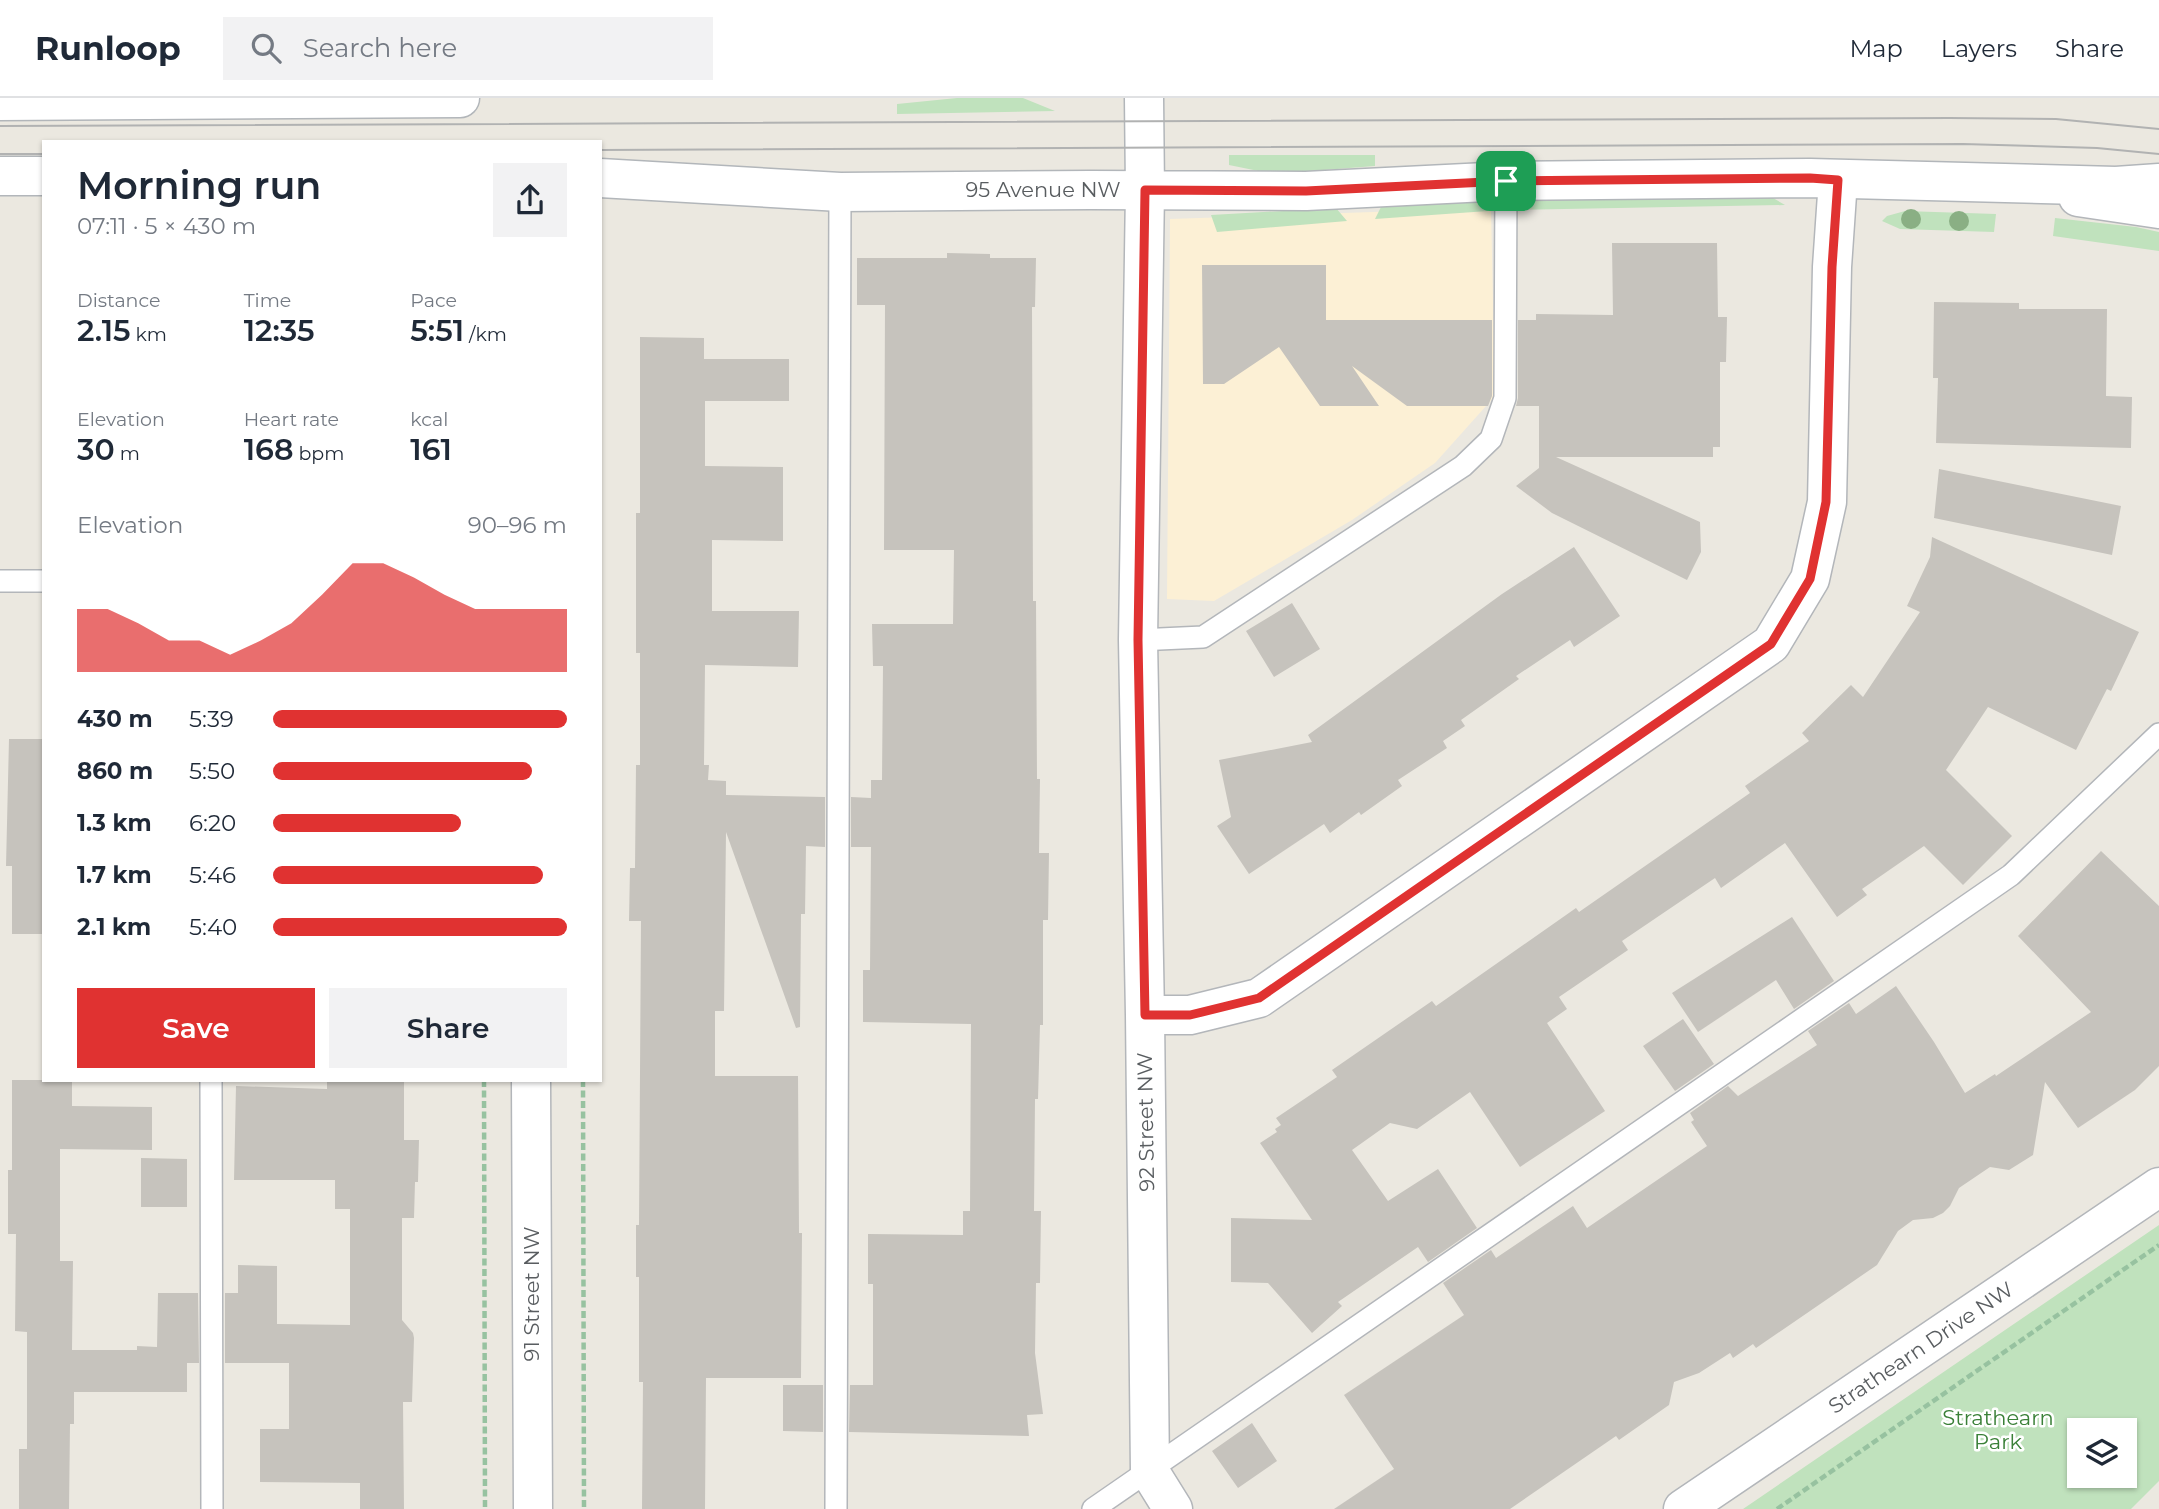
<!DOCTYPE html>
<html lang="en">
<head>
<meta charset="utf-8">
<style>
  body { margin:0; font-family:Montserrat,sans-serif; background:#f2f2f3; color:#1f2937; height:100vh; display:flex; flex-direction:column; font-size:26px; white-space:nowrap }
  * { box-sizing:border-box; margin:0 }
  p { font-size:23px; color:#747a83 }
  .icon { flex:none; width:38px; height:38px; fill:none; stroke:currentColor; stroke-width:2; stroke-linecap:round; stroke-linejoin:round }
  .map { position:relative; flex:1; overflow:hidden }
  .panel { position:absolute; left:42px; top:42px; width:560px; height:942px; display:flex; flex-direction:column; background:#fff; border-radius:0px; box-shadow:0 2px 5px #0004 }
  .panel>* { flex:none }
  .buttons { position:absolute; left:2067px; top:1320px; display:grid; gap:14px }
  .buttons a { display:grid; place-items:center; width:70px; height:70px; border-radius:0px; background:#fff; box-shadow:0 2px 5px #0004; font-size:35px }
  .pin { position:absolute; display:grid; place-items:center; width:60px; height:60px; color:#fff; margin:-30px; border-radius:14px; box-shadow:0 4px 10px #0006 }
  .round { display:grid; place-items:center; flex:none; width:74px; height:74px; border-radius:0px; background:#f2f2f3 }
  .headline { display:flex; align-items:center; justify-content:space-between; height:119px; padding:0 35px }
  h1 { font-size:38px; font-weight:600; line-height:52px }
  .stats { display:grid; grid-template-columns:repeat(3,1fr); gap:10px; height:119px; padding:7px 35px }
  .stats div { display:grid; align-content:center }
  .stats b { font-size:30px; font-weight:600 }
  .stats small { font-size:19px; font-weight:400 }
  .stats p { font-size:19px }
  .chart { height:196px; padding:14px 35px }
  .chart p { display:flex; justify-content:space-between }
  .chart svg { width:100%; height:126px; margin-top:7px; fill:#e03231; opacity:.7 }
  .action { display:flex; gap:14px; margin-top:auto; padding:14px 35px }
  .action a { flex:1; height:80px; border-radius:0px; background:#e03231; color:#fff; font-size:28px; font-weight:600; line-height:80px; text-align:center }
  .action a+a { background:#f2f2f3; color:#1f2937 }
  ul { padding:0 35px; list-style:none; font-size:23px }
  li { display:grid; grid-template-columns:112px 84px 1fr; align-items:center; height:52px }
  li i { height:18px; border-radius:9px; background:#e03231 }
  header { display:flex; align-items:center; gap:42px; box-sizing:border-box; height:98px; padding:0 35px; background:#fff; border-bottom:2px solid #e0e1e3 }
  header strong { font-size:33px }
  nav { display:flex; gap:38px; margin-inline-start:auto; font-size:24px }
  .search { width:490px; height:63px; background:#f2f2f3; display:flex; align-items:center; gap:18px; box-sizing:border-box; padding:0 24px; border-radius:0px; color:#747a83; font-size:26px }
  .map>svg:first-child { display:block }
</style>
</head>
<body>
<header>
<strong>Runloop</strong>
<div class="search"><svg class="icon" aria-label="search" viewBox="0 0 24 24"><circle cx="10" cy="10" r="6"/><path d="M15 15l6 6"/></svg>Search here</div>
<nav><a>Map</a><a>Layers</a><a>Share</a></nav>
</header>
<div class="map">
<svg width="2159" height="1411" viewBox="0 0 2159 1411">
  <rect width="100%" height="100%" fill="#ebe8e0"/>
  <!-- commercial -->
  <path fill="#fcf0d5" d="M 1491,110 L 1495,298 L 1435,365 L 1352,422 L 1214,503 L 1167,501 L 1170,121 Z"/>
  <!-- green -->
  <path fill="#c0e2bd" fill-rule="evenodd" d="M 957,0 L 1023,0 L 1055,13 L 897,16 L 897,6 Z
    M 1229,57 L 1375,57 L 1375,68 L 1273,76 L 1229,67 Z
    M 1528,92 L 1761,93 L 1785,107 L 1515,112 Z
    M 1475,96 L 1488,113 L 1375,121 L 1384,103 Z
    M 1336,110 L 1347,123 L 1217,134 L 1211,117 Z
    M 1905,113 L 1996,116 L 1994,134 L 1900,131 L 1882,123 L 1887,118 Z
    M 2055,120 L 2136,129 L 2159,134 L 2159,153 L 2053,138 Z
    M 2159,1127 L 2159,1383 L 2131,1411 L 1743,1411 ZM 2079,1332 L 2124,1332 L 2124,1377 L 2079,1377 Z"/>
  <!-- building -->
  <path fill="#c6c3bd" d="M 1612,145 L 1717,145 L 1718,219 L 1727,219 L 1726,264 L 1720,264 L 1720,349 L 1713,349 L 1713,359 L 1556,359 L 1700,424 L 1701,454 L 1687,482 L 1552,415 L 1516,388 L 1539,370 L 1539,308 L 1516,308 L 1518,300 L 1518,222 L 1536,222 L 1536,216 L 1613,217 Z
    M 947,155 L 990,156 L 990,160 L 1036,160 L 1035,209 L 1032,209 L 1033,503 L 1036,503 L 1037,681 L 1040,681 L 1039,755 L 1049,755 L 1048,822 L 1043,822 L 1043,927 L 1040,927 L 1038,1001 L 1035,1001 L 1034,1113 L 1041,1113 L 1040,1185 L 1036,1185 L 1035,1255 L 1043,1316 L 1027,1317 L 1029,1338 L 849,1334 L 850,1287 L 873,1287 L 873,1186 L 868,1186 L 868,1136 L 963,1137 L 963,1113 L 970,1113 L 971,926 L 863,924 L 863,872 L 870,872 L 871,749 L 851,749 L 851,699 L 871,700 L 871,682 L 882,682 L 883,568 L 873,568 L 872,526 L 953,526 L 954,452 L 884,452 L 885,207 L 857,207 L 857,160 L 947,160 Z
    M 1202,167 L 1326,167 L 1326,222 L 1492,222 L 1492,298 L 1488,308 L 1407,308 L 1352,268 L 1379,308 L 1320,308 L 1279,249 L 1224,286 L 1203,286 Z
    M 1934,204 L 2019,205 L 2019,211 L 2107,211 L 2106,298 L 2132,299 L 2131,350 L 1936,345 L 1938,280 L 1933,280 Z
    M 640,239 L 704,240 L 704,261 L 789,261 L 789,303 L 705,303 L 705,368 L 783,369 L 783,443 L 712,442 L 712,513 L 799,513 L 798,569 L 705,567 L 704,667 L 709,667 L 708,682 L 726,683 L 726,697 L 825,699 L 825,749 L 806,748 L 805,816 L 801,816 L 800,929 L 796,930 L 726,734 L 724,913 L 715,913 L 715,978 L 798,978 L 799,1135 L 802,1135 L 801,1280 L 706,1280 L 705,1411 L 642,1411 L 643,1284 L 639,1284 L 639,1179 L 636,1179 L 636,1127 L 639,1127 L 641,823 L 629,823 L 630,770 L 635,770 L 636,667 L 640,667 L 640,555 L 636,555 L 636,415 L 640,415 Z
    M 1939,371 L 2121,408 L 2112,457 L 1934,420 Z
    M 1932,439 L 2139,534 L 2111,593 L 2107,591 L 2076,652 L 1988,609 L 1946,672 L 2012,738 L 1963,787 L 1924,748 L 1862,791 L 1867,797 L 1837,819 L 1785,745 L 1721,790 L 1715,780 L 1622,843 L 1628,852 L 1559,899 L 1567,911 L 1547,925 L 1605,1013 L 1520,1069 L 1470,994 L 1417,1031 L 1390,1025 L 1352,1052 L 1388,1103 L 1438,1071 L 1477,1130 L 1428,1164 L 1418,1149 L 1338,1204 L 1342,1208 L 1312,1235 L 1268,1185 L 1231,1184 L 1231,1120 L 1312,1122 L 1260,1045 L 1277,1034 L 1275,1031 L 1281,1027 L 1276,1020 L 1337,979 L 1332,972 L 1432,903 L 1436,908 L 1576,810 L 1579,814 L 1750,695 L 1745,688 L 1809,643 L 1802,635 L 1851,587 L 1863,599 L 1920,514 L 1907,508 L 1930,459 Z
    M 1574,449 L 1620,518 L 1574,549 L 1570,542 L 1516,578 L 1519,581 L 1461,622 L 1465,628 L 1443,643 L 1447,650 L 1398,682 L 1402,688 L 1361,717 L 1359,714 L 1330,735 L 1324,726 L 1249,776 L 1217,728 L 1231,719 L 1219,662 L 1312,644 L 1308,637 L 1502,496 Z
    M 1292,505 L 1320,551 L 1274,579 L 1246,533 Z
    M 9,641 L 44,641 L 44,836 L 12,836 L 12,768 L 6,768 Z
    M 2101,753 L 2159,808 L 2159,968 L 2135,992 L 2078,1030 L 2045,984 L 2033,1057 L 2009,1072 L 1990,1069 L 1959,1090 L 1950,1108 L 1943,1115 L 1933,1120 L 1913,1122 L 1898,1133 L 1877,1167 L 1756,1250 L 1753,1246 L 1733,1260 L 1730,1255 L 1699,1275 L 1674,1284 L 1669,1307 L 1619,1342 L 1616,1338 L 1510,1411 L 1334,1411 L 1394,1371 L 1344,1297 L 1464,1217 L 1443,1185 L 1491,1152 L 1496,1160 L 1573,1108 L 1587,1130 L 1707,1048 L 1691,1024 L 1694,1022 L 1690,1015 L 1728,988 L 1738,998 L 1817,947 L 1808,933 L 1849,905 L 1856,916 L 1896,888 L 1934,944 L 1965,995 L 1995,976 L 1996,978 L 2091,914 L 2018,838 Z
    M 1792,819 L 1834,883 L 1794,911 L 1776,882 L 1698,934 L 1672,895 Z
    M 1683,921 L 1714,966 L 1675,993 L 1643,948 Z
    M 12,982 L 72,982 L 72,1008 L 152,1009 L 152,1052 L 60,1051 L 60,1163 L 73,1163 L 72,1252 L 137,1252 L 137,1248 L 157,1249 L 158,1195 L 198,1195 L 199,1265 L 187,1265 L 187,1294 L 74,1294 L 74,1326 L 70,1326 L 69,1411 L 19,1411 L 19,1351 L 27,1351 L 27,1234 L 15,1233 L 16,1136 L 8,1136 L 8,1072 L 12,1072 Z
    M 327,982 L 404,982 L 404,1042 L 419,1042 L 418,1084 L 415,1084 L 414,1120 L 402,1120 L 402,1222 L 413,1235 L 414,1240 L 412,1304 L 403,1304 L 404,1411 L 360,1411 L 360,1385 L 260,1384 L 260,1331 L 289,1331 L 289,1265 L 225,1265 L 225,1195 L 238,1195 L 238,1167 L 277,1168 L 277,1226 L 350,1227 L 350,1111 L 335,1111 L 335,1082 L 234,1082 L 236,988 L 327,991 Z
    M 141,1060 L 187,1061 L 187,1109 L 141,1109 Z
    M 783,1287 L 823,1287 L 823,1334 L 783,1333 Z
    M 1252,1325 L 1277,1363 L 1238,1390 L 1212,1353 Z"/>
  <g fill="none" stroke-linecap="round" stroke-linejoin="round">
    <!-- lane casing -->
    <g stroke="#b3b6ba" stroke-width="24">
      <path id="lane" d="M 0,483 L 44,483
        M 1138,542 L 1203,539 L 1463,368 L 1491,341 L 1505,300 L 1506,83
        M 211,982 L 212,1411
        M 836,1411 L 840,94
        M 1093,1411 L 2011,777 L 2159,636"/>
    </g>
    <!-- street casing -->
    <g stroke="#b3b6ba" stroke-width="41">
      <path id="street" d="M 1145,92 L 1138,542 L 1145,917 L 1150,1374 L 1173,1411
        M 2078,99 L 2159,111
        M 1145,917 L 1190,917 L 1259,900 L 1771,546 L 1810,481 L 1827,404 L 1832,169 L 1838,82
        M 531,982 L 533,1411
        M 1683,1411 L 2159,1089"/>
    </g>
    <!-- secondary casing -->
    <g stroke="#b2b6ba" stroke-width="41">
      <path id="secondary" d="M 1144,0 L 1145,92
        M 0,3 L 460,0
        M 0,78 L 44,78
        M 600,80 L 840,94 L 1090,92 L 1306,93 L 1506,83 L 1810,80 L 2116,88 L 2159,85"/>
    </g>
    <!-- path -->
    <path stroke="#97c2a0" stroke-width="4.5" stroke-dasharray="7 3.5" stroke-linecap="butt" d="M 484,982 L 485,1411
      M 583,982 L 584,1411
      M 1777,1411 L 2159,1147"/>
    <!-- lane -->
    <use href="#lane" stroke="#fff" stroke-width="21"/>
    <!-- street -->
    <use href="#street" stroke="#fff" stroke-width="38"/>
    <!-- secondary -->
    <use href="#secondary" stroke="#fff" stroke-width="38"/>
    <!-- tram -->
    <path stroke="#b1b2b2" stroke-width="2" d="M 0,28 L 1949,20 L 2056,21 L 2159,31
      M 600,52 L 1963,46 L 2097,50 L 2159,56
      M 0,56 L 44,56"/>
  </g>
  <!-- trees -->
  <g fill="#8aaf84">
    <circle cx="1911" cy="121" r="10"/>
    <circle cx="1959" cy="123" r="10"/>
  </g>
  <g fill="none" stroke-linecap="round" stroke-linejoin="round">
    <!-- route casing -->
    <g stroke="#fff" stroke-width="14">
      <path id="route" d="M 1810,80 L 1838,82 L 1832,169 L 1826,404 L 1810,481 L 1771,546 L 1259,900 L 1190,917 L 1145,917 L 1138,542 L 1145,92 L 1306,93 L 1506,83 Z"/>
    </g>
    <!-- route -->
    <use href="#route" stroke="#e03231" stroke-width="9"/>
  </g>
  <g text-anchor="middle" stroke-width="5" stroke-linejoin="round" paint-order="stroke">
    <!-- street labels -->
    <g font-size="21" fill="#595d60" stroke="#fff">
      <text x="1043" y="99">95 Avenue NW</text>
      <text transform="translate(1146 1024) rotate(-91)" y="7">92 Street NW</text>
      <text transform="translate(532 1196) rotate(-90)" y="7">91 Street NW</text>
      <text transform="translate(1921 1250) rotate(-34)" y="7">Strathearn Drive NW</text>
    </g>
    <!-- park labels -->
    <g font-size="21" fill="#3a8038" stroke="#fff">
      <text x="1998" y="1327">Strathearn<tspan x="1998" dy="24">Park</tspan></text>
    </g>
  </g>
</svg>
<div class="buttons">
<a><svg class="icon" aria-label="layers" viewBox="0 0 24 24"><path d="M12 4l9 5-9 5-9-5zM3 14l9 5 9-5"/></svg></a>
</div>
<div class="pin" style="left:1506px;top:83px;background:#1e9e55"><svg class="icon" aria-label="arrive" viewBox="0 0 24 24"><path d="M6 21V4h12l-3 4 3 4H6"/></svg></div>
<section class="panel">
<div class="headline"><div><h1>Morning run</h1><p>07:11 · 5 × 430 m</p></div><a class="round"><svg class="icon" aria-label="share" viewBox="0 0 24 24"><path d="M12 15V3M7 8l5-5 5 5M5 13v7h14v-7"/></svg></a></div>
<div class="stats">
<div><p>Distance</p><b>2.15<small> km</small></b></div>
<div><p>Time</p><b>12:35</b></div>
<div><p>Pace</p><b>5:51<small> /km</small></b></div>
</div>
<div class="stats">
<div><p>Elevation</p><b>30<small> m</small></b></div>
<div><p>Heart rate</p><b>168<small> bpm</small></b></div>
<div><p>kcal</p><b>161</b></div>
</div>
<div class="chart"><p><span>Elevation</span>90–96 m</p>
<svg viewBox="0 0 160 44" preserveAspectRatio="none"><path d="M0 44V22L10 22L20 27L30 33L40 33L50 38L60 33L70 27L80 17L90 6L100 6L110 11L120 17L130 22L140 22L150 22L160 22V44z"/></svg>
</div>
<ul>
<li><b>430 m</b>5:39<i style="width:100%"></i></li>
<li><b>860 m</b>5:50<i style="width:88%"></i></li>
<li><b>1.3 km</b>6:20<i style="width:64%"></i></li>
<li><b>1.7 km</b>5:46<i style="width:92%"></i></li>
<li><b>2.1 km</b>5:40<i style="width:100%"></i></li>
</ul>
<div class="action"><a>Save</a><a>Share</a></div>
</section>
</div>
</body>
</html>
